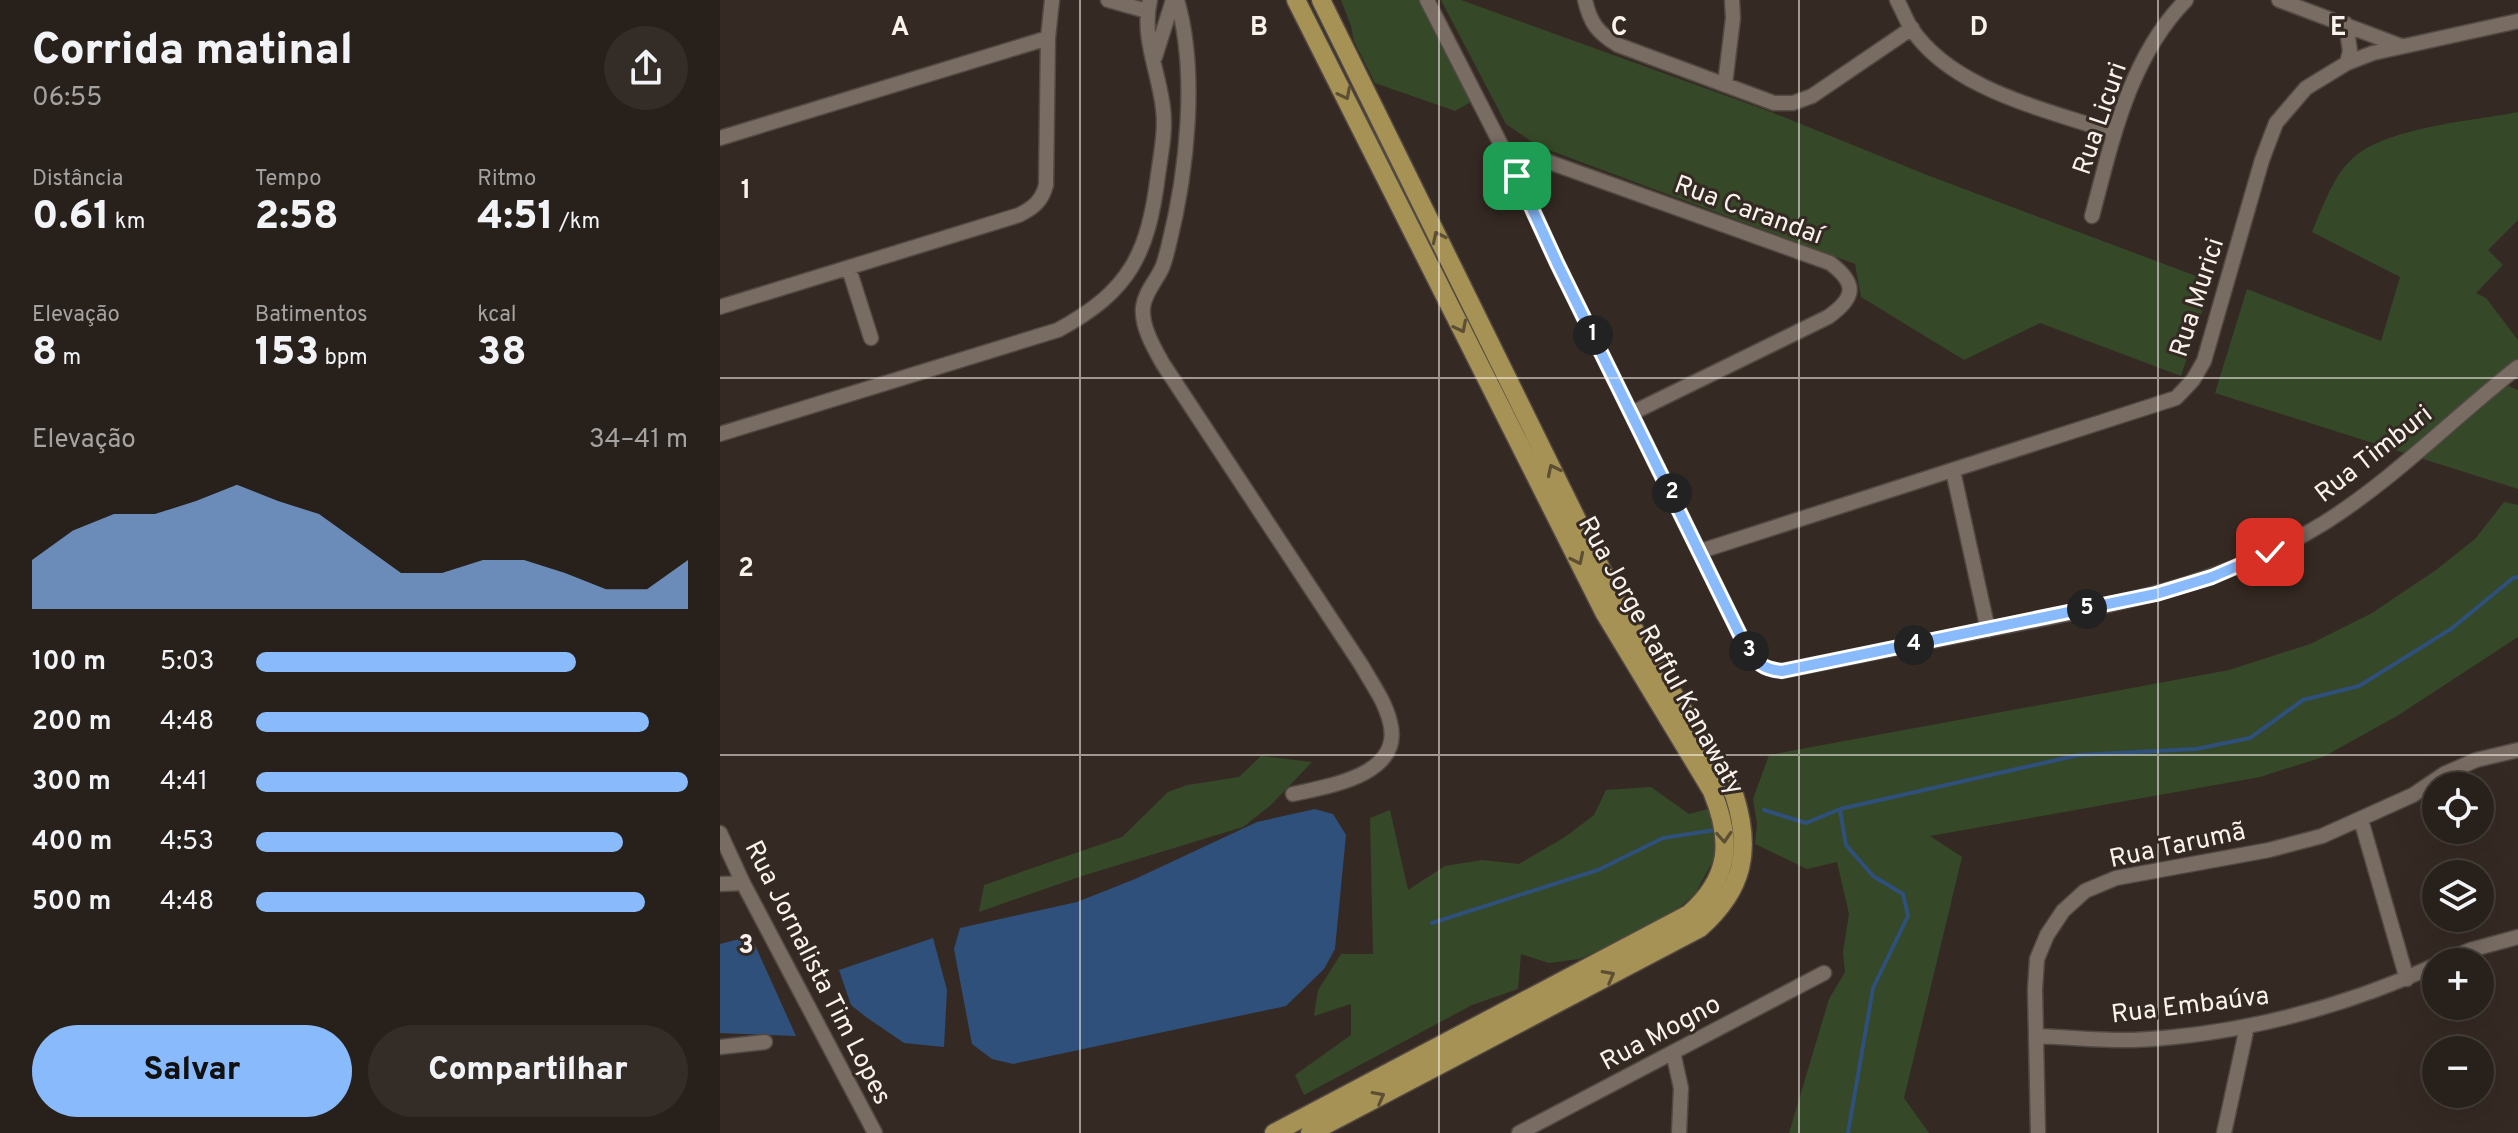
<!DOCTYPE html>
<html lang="pt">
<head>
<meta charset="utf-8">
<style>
  body { margin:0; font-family:Overpass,sans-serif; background:#342d27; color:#f1f3f6; height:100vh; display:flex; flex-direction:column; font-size:30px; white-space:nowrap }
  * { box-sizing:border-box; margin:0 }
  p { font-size:26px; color:#a5a3a2 }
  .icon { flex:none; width:44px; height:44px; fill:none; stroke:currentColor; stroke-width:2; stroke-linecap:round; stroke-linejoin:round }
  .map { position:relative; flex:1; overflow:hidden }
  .panel { display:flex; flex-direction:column; background:#28201a; width:720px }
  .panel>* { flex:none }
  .buttons { position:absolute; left:1702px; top:772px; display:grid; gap:16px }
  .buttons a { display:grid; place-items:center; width:72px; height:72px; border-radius:50%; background:#28201a; box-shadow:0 8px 32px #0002,0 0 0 2px #443e39; font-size:40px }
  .pin { position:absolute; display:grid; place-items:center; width:68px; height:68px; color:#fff; margin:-34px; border-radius:16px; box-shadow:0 4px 12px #0006 }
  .km { position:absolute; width:40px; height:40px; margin:-20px; border-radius:50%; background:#222; color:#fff; font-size:22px; line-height:40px; text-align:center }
  .round { display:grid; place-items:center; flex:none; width:84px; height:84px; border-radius:42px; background:#342d27 }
  .head { display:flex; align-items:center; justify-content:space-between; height:136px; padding:0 32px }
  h1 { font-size:44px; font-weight:800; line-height:60px }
  .figures { display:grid; grid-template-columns:repeat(3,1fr); gap:12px; height:136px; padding:8px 32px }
  .figures div { display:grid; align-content:center }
  .figures b { font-size:40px; font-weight:800 }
  .figures small { font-size:22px; font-weight:400 }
  .figures p { font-size:22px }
  .chart { height:224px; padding:16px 32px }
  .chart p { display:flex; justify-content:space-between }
  .chart svg { width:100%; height:144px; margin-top:8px; fill:#88bafc; opacity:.7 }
  .primary-button { display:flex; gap:16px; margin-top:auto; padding:16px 32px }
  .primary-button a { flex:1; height:92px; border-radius:48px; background:#88bafc; color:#111; font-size:32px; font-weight:800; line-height:92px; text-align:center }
  .primary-button a+a { background:#342d27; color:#f1f3f6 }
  ul { padding:0 32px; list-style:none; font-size:26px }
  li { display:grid; grid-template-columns:128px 96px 1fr; align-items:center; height:60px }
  li i { height:20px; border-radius:10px; background:#88bafc }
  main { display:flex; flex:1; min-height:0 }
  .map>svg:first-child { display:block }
</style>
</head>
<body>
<main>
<section class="panel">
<div class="head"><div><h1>Corrida matinal</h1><p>06:55</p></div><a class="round"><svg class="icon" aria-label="share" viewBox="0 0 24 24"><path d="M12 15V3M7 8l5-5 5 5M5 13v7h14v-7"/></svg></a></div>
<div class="figures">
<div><p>Distância</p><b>0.61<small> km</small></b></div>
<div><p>Tempo</p><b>2:58</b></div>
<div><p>Ritmo</p><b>4:51<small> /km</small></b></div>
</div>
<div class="figures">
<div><p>Elevação</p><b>8<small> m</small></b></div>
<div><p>Batimentos</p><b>153<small> bpm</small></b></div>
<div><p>kcal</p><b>38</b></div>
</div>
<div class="chart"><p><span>Elevação</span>34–41 m</p>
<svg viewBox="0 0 160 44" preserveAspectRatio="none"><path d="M0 44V29L10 20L20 15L30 15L40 11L50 6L60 11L70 15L80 24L90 33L100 33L110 29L120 29L130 33L140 38L150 38L160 29V44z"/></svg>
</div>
<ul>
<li><b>100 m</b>5:03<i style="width:74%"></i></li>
<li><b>200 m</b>4:48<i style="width:91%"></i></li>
<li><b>300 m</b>4:41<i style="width:100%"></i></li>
<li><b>400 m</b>4:53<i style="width:85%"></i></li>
<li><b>500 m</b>4:48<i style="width:90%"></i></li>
</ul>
<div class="primary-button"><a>Salvar</a><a>Compartilhar</a></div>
</section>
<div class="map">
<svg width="1798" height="1133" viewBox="0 0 1798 1133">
  <rect width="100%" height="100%" fill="#352a23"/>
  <!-- green -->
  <path fill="#354828" d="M 621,0 L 700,0 L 751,102 L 735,111 L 655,83 L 634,41 L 631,26 Z
    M 721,0 L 741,0 L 1051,112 L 1207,175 L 1492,282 L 1461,376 L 1320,323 L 1244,360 L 1141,297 L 1135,264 L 818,146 L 786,124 Z
    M 1798,112 L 1798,220 L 1768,250 L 1783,265 L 1756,293 L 1766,298 L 1798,340 L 1798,367 L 1779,382 L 1798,390 L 1798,489 L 1495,393 L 1527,289 L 1661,341 L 1680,277 L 1592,232 C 1603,207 1612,177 1633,158 C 1667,127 1753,121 1798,112 Z
    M 1784,502 L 1798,505 L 1798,637 L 1677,716 L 1603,757 L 1540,777 L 1210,836 L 1242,857 L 1184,1098 L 1209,1133 L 1069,1133 L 1109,999 L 1125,972 L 1123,952 L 1129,914 L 1117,862 L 1087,869 L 1035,844 L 1037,824 L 1033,799 L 1049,755 L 1509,670 L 1590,644 L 1652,613 L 1716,570 L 1755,539 Z
    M 541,756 L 592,762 L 551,805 L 523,827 L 362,876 L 259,912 L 264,885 L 402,837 L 448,792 L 467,785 L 519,777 Z
    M 931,787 L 969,814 L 992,808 L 996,855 L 975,894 L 939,925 L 859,959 L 829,963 L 801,954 L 798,989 L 752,1005 L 584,1095 L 575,1075 L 631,1035 L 631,1004 L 594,1016 L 598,990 L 621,954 L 653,954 L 650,818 L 670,810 L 688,890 L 725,866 L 762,860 L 799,864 L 845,837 L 874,815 L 886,790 Z"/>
  <!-- water -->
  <path fill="#2e507a" d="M 595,809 L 613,814 L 626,835 L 615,949 L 604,969 L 566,1006 L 293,1064 L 272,1059 L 252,1044 L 234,949 L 240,928 L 357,902 L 415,879 L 537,822 Z
    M 31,936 L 76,1036 L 0,1033 L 0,944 Z
    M 213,938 L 227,990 L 224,1047 L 184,1043 L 146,1017 L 131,1005 L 119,970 Z"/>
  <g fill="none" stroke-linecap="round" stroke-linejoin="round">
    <!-- stream -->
    <path stroke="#2e507a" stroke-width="4" d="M 1044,810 L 1086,823 L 1120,809 L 1359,755 L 1476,749 L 1530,738 L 1583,700 L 1639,686 L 1731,629 L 1793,578 L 1798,577
      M 1120,810 L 1126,845 L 1153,876 L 1183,894 L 1188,916 L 1153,988 L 1128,1133
      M 712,923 L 878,870 L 943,838 L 995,830"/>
    <!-- minor casing -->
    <g stroke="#514942" stroke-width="17">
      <path id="minor" d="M 388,0 L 427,11
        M 457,0 C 478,72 467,172 449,244 C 447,252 445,261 442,268 C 436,281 425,292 423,307 C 421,326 434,348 443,364 L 642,666 C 652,684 665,701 670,722 C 684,775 609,786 573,794
        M 707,0 L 797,176 L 837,263 L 1026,647 C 1037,663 1042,669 1062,671 C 1133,657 1205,642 1276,628 C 1390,606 1504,585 1604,523 C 1674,479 1733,418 1798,367
        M 865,0 C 870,23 878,33 898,45 L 1054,103 L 1073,103 L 1092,96 L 1192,28
        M 1177,0 C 1182,9 1186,20 1191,28 C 1233,91 1327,109 1394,133
        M 1559,0 L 1681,46
        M 1626,24 L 1630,51 L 1627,63
        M 435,57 L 453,0
        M 1005,84 L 1013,18 L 1012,0
        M 0,138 L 328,38
        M 797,176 L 817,161 L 826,161 L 1110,263 C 1138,284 1135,298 1108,317 L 912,413
        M 1372,216 C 1392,141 1409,58 1466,0
        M 129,269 L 151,338
        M 0,307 L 299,215 C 313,208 322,201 326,185 L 328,38 L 332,0
        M 0,434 L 338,330 C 410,291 428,254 438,175 C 441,153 446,130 443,108 C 439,72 421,37 430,0
        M 1233,471 L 1268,630
        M 981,551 L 1456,398 L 1473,380 L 1484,361 L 1542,160 L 1556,123 L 1586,88 L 1627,63 L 1653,53 L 1798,21
        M 1641,820 L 1687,979
        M 0,833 L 23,883 L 155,1133
        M 0,884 L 23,883
        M 1723,962 L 1750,950 L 1798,937
        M 1316,1036 C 1349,1037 1382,1041 1414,1040 C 1518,1035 1622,1008 1716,965
        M 0,1047 L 45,1042
        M 953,1052 L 961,1088 L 959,1133
        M 799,1133 L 1104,973
        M 1318,1133 L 1315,989 L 1317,959 L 1327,935 L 1343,911 L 1365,891 L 1396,878 L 1549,850 L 1602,836 L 1693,795 L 1724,774 L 1756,760 L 1798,750
        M 1504,1133 L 1527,1027"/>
    </g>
    <!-- major casing -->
    <g stroke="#514942" stroke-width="21">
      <path id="major" d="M 554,1133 L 969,914 C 1011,877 1012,840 992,791 L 884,612 L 576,0
        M 590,1133 L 980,928 C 1024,889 1032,850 1014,794 L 898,603 L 601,0"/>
    </g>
    <!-- minor -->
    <use href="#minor" stroke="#786c63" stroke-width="14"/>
    <!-- major -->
    <use href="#major" stroke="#a69255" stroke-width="18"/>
  </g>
  <!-- one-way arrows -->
  <defs><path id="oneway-chevron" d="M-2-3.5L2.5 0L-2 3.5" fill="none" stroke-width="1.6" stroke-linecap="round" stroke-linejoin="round" transform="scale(2)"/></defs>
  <g stroke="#5d4e34">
    <use href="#oneway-chevron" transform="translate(625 94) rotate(63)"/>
    <use href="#oneway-chevron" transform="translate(718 237) rotate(-116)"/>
    <use href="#oneway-chevron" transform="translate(741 327) rotate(63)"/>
    <use href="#oneway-chevron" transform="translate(833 470) rotate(-116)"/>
    <use href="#oneway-chevron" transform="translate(858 559) rotate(64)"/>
    <use href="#oneway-chevron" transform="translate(1004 837) rotate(86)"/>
    <use href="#oneway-chevron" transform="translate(889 976) rotate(-28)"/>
    <use href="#oneway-chevron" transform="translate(659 1097) rotate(-28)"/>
  </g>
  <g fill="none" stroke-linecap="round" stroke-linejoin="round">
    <!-- route casing -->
    <g stroke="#fff" stroke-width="16">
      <path id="route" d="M 797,176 L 837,263 L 1026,647 C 1037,663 1042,669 1062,671 L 1436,594 L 1492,577 L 1550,552"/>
    </g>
    <!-- route -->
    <use href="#route" stroke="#88bafc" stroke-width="10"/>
  </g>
  <!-- grid -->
  <path fill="none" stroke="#f9f2ed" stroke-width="2" stroke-opacity="0.55" d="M 360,0 L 360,1133M 719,0 L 719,1133M 1079,0 L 1079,1133M 1438,0 L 1438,1133M 0,378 L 1798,378M 0,755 L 1798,755"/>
  <g text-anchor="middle" stroke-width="6" stroke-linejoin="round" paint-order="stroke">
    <!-- street labels -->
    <g font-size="26" fill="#f9f2ed" stroke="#352a23">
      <text transform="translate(1379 118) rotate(-71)" y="9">Rua Licuri</text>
      <text transform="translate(1029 209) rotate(20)" y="9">Rua Carandaí</text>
      <text transform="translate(1476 297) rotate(-72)" y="9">Rua Murici</text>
      <text transform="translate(1653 453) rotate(-38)" y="9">Rua Timburi</text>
      <text transform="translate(942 655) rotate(61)" y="9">Rua Jorge Rafful Kanawaty</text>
      <text transform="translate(1457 844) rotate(-12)" y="9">Rua Tarumã</text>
      <text transform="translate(99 972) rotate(63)" y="9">Rua Jornalista Tim Lopes</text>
      <text transform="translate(1470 1004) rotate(-7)" y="9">Rua Embaúva</text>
      <text transform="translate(940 1032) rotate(-28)" y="9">Rua Mogno</text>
    </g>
  </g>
  <g font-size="26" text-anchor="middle" font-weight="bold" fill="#f9f2ed" stroke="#352a23" stroke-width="6" stroke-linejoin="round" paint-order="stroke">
    <text x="180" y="35">A</text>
    <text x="539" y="35">B</text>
    <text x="899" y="35">C</text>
    <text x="1259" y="35">D</text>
    <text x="1618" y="35">E</text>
    <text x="26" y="198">1</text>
    <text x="26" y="576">2</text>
    <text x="26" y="953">3</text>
  </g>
</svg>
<div class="buttons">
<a><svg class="icon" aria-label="locate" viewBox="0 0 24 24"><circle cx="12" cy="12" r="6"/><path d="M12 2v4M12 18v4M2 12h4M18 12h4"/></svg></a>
<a><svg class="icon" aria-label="layers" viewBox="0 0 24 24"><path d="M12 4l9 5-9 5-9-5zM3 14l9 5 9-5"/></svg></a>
<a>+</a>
<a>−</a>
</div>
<div class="pin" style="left:797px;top:176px;background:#1e9e55"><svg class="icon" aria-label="arrive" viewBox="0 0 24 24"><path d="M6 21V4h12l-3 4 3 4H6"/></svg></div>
<div class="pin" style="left:1550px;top:552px;background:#d93025"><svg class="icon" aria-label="check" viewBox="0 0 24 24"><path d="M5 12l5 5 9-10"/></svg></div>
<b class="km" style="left:873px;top:335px">1</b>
<b class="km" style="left:952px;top:493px">2</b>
<b class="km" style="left:1029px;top:651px">3</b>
<b class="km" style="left:1194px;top:645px">4</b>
<b class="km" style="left:1367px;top:609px">5</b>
</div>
</main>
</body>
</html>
